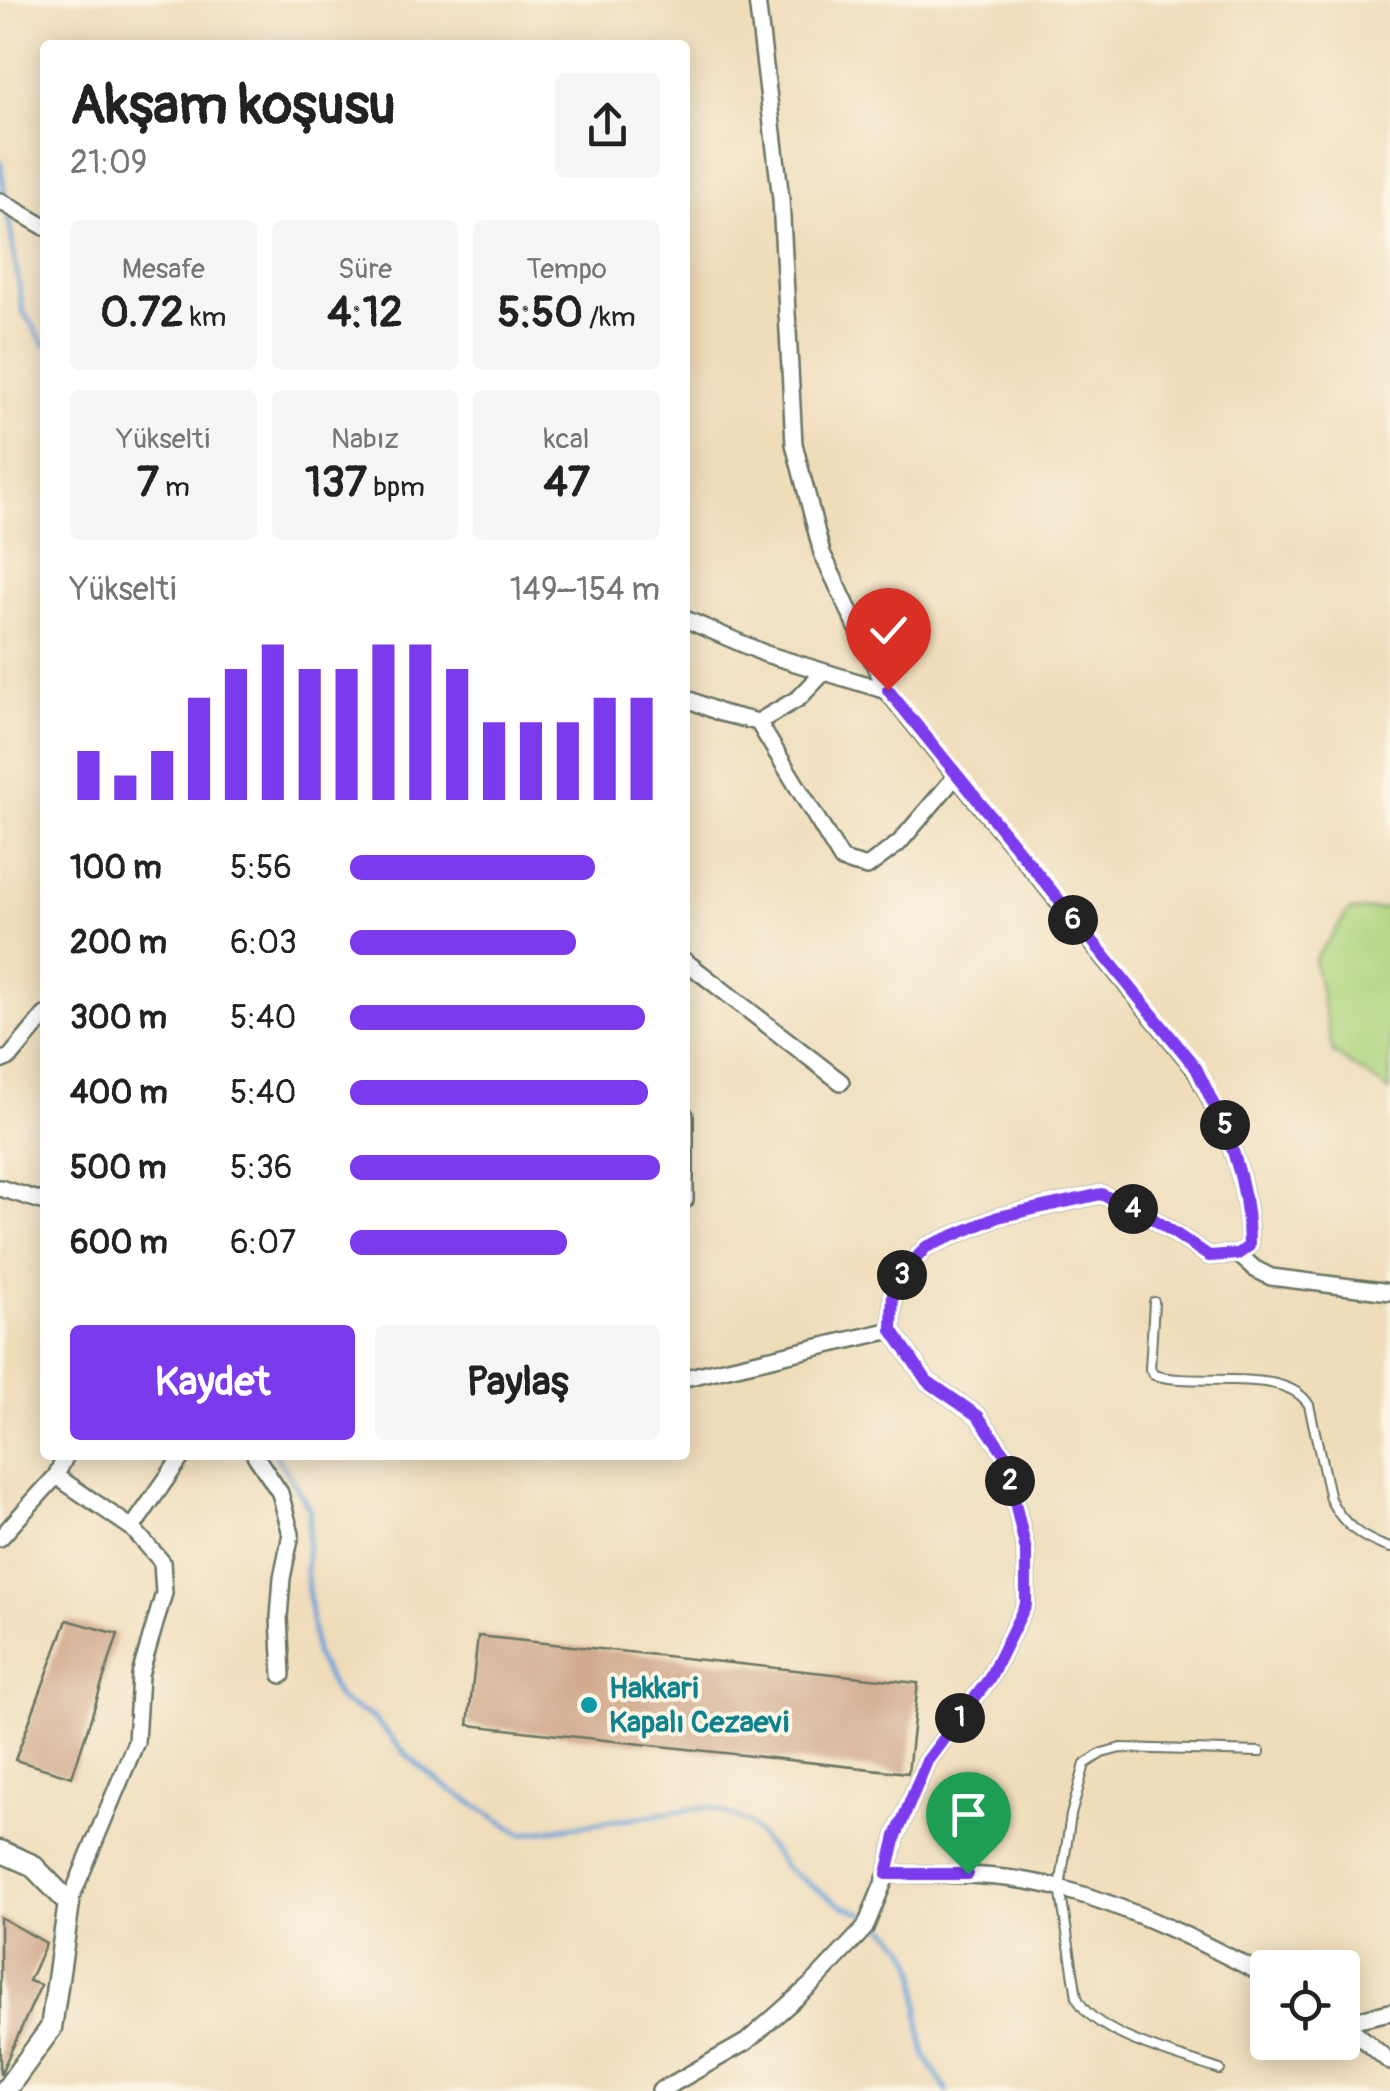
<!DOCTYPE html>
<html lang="tr">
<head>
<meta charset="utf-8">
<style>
  body { margin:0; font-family:Pangolin,sans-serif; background:#f6f6f6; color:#222; height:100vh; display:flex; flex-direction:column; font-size:38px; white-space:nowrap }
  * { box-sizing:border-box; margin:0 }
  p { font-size:32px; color:#767676 }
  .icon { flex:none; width:55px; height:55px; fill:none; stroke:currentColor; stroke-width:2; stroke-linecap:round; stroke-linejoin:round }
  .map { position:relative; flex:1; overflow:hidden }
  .sheet { position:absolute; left:40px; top:40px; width:650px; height:1420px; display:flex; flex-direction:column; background:#fff; border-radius:10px; box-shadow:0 5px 25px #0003 }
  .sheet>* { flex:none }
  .fabs { position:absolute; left:1250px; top:1950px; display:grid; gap:20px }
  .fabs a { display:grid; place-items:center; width:110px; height:110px; border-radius:10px; background:#fff; box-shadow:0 5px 25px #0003; font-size:50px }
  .pin { position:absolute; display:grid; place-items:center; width:85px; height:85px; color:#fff; margin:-102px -42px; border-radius:50% 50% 50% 0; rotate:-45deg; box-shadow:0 0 10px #0007 }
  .pin .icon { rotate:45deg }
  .km { position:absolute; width:50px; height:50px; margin:-25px; border-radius:50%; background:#222; color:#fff; font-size:28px; line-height:50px; text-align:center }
  .round { display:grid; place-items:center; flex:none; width:105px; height:105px; border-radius:10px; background:#f6f6f6 }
  .headline { display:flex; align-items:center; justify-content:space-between; height:170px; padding:0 30px }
  h1 { font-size:55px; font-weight:700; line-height:75px }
  .metrics { display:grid; grid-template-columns:repeat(3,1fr); gap:15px; height:170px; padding:10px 30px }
  .metrics div { display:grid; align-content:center; border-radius:10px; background:#f6f6f6; text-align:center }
  .metrics b { font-size:42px; font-weight:700 }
  .metrics small { font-size:28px; font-weight:400 }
  .metrics p { font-size:28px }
  .chart { height:280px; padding:20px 30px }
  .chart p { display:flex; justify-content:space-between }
  .chart svg { width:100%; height:180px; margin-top:10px; stroke:#7c3aed; stroke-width:6 }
  .primary-button { display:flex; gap:20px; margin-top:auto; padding:20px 30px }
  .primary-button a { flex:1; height:115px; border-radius:10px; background:#7c3aed; color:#fff; font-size:40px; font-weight:700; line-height:115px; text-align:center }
  .primary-button a+a { background:#f6f6f6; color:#222 }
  ul { padding:0 30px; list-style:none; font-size:32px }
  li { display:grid; grid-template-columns:160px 120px 1fr; align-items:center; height:75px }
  li i { height:25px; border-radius:12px; background:#7c3aed }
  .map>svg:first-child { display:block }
</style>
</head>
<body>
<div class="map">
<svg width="1390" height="2091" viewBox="0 0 1390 2091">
  <rect width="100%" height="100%" fill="#fcf5e5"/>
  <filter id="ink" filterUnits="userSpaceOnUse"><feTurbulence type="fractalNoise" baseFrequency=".01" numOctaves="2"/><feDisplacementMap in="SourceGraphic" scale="20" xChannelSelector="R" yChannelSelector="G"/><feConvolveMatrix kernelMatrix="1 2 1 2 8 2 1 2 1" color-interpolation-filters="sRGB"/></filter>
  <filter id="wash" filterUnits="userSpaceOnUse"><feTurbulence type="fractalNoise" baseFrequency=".0048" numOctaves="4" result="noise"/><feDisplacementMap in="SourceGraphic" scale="40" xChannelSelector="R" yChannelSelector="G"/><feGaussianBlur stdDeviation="2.25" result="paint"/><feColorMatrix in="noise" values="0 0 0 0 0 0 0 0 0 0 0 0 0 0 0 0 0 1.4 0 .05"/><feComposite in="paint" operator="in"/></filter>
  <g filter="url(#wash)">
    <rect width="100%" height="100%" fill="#efdcb9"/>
    <!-- green -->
    <path fill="#aed47e" stroke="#668859" stroke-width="2.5" d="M 1390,908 L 1390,1091 L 1333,1053 L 1314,960 L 1349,911 Z"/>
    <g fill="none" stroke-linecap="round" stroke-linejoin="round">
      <!-- stream -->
      <path stroke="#67a0d6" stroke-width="5" d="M 0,162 L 23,311 L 45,345
        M 276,1455 L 310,1509 L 306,1570 L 315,1653 L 339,1700 L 372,1717 L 409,1757 L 440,1783 L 522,1834 L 709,1807 L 748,1822 L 787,1869 L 841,1905 L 865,1914
        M 874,1919 C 939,1962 909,1993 924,2050 C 927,2064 940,2079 947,2091"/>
    </g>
    <g id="blocks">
      <!-- building -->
      <path fill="#cca082" d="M 67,1620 L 118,1634 L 72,1777 L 15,1760 Z
        M 478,1636 L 918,1683 L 908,1773 L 468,1725 Z
        M 0,1917 L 46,1943 L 29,1981 L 41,1985 L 0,2075 Z"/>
    </g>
  </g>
  <g filter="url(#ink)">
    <use href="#blocks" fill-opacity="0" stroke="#687563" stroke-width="2.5"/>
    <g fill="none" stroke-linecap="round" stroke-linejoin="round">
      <!-- lane casing -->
      <g stroke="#687563" stroke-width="12">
        <path id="lane" d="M 1154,1302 L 1150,1369 L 1154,1375 C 1195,1388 1285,1365 1309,1405 L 1330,1499 C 1343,1525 1362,1539 1390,1548
          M 1220,2070 C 1183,2057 1091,2035 1077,1997 L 1060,1888 L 1071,1815 L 1085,1764 L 1102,1753 L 1121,1748 L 1260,1752"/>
      </g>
      <!-- street casing -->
      <g stroke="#687563" stroke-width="20">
        <path id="street" d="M 0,201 L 45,227
          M 685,619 L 766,654 L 887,691
          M 685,698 L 721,713 L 758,722 L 799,698 L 824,672
          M 758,722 L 842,860 L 867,867 L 899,843 L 956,776
          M 685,961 L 841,1082
          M 0,1061 L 10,1057 L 45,1015
          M 685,1115 L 685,1200
          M 0,1188 L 45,1202
          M 1238,1254 L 1255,1269 L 1271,1277 L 1390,1292
          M 685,1378 L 892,1330
          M 255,1455 L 280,1493 L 291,1534 L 282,1578 L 279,1618 L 282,1675
          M 56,1476 L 132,1528 L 162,1562 L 164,1593 L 140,1675 L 136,1742 L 69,1903
          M 132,1528 L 183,1455
          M 0,1538 L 56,1476 L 66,1455
          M 887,1874 C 945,1874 1007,1873 1063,1889 C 1136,1909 1201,1942 1268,1977
          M 1342,2021 L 1390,2062
          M 1345,2022 L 1390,2012
          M 660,2091 L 746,2042 L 813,1983 L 865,1928 L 887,1874 L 896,1836 L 927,1761 L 989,1679 L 1026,1604 L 1026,1551 L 1004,1453 L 978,1416 L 927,1381 L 892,1330 L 893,1285 L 926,1247 L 998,1217 L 1101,1194 L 1152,1218 L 1209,1256 L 1238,1254 L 1249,1246 C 1249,1177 1226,1128 1195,1069 L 887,691 L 822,553 L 794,444 L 781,199 L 757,0"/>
      </g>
      <!-- secondary casing -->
      <g stroke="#687563" stroke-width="25">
        <path id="secondary" d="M 0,1851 L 32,1865 L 69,1903 L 51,2028 L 5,2091"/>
      </g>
      <!-- lane -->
      <use href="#lane" stroke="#fff" stroke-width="8"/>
      <!-- street -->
      <use href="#street" stroke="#fff" stroke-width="15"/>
      <!-- secondary -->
      <use href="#secondary" stroke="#fff" stroke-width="20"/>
    </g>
  </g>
  <g fill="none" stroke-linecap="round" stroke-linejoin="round" filter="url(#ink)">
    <!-- route casing -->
    <g stroke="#fff" stroke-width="20">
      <path id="route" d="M 888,690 L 1196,1068 C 1226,1128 1249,1177 1249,1246 L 1238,1254 L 1209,1256 L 1152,1218 L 1101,1194 L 998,1217 L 926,1247 L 893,1285 L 892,1330 L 927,1381 L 978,1416 L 1004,1453 L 1026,1551 L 1026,1604 L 989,1679 L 927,1761 L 896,1836 L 887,1874 L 968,1874"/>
    </g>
    <!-- route -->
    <use href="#route" stroke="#7c3aed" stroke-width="12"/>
  </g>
  <!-- markers -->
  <circle fill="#0f9aa8" stroke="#fcf5e5" stroke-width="4" cx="589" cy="1705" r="10"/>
  <g text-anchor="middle" stroke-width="8" stroke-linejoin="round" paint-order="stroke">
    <!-- culture labels -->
    <g font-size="30" font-weight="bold" fill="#0d838f" stroke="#fcf5e5" text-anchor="start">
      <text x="609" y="1698">Hakkari<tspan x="609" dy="34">Kapalı Cezaevi</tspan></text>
    </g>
  </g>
</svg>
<div class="fabs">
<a><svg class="icon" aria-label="locate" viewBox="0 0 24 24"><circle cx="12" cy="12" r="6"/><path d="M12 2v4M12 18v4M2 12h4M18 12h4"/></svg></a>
</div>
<div class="pin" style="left:968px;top:1874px;background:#1e9e55"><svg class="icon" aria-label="arrive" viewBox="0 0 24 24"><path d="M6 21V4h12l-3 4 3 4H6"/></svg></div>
<div class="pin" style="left:888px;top:690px;background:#d93025"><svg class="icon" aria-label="check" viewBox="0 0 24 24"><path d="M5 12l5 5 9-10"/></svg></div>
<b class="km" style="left:960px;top:1718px">1</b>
<b class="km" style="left:1010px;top:1481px">2</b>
<b class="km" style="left:902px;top:1275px">3</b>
<b class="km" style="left:1133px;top:1209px">4</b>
<b class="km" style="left:1225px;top:1125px">5</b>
<b class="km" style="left:1073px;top:920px">6</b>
<section class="sheet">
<div class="headline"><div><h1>Akşam koşusu</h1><p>21:09</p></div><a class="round"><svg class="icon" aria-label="share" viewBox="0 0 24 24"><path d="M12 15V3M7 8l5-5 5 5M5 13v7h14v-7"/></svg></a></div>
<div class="metrics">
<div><p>Mesafe</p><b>0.72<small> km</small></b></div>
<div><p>Süre</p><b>4:12</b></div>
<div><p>Tempo</p><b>5:50<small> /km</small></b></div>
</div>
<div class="metrics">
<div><p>Yükselti</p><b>7<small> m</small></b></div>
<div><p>Nabız</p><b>137<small> bpm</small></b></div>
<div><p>kcal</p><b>47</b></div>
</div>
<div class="chart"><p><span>Yükselti</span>149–154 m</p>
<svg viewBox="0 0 160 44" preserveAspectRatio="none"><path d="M5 44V32M15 44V38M25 44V32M35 44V19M45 44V12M55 44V6M65 44V12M75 44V12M85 44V6M95 44V6M105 44V12M115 44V25M125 44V25M135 44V25M145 44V19M155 44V19"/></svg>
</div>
<ul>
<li><b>100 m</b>5:56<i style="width:79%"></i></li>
<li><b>200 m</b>6:03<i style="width:73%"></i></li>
<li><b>300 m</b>5:40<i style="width:95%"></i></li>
<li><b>400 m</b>5:40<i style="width:96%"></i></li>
<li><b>500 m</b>5:36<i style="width:100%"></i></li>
<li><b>600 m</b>6:07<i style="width:70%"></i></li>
</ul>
<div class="primary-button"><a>Kaydet</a><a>Paylaş</a></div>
</section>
</div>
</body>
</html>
